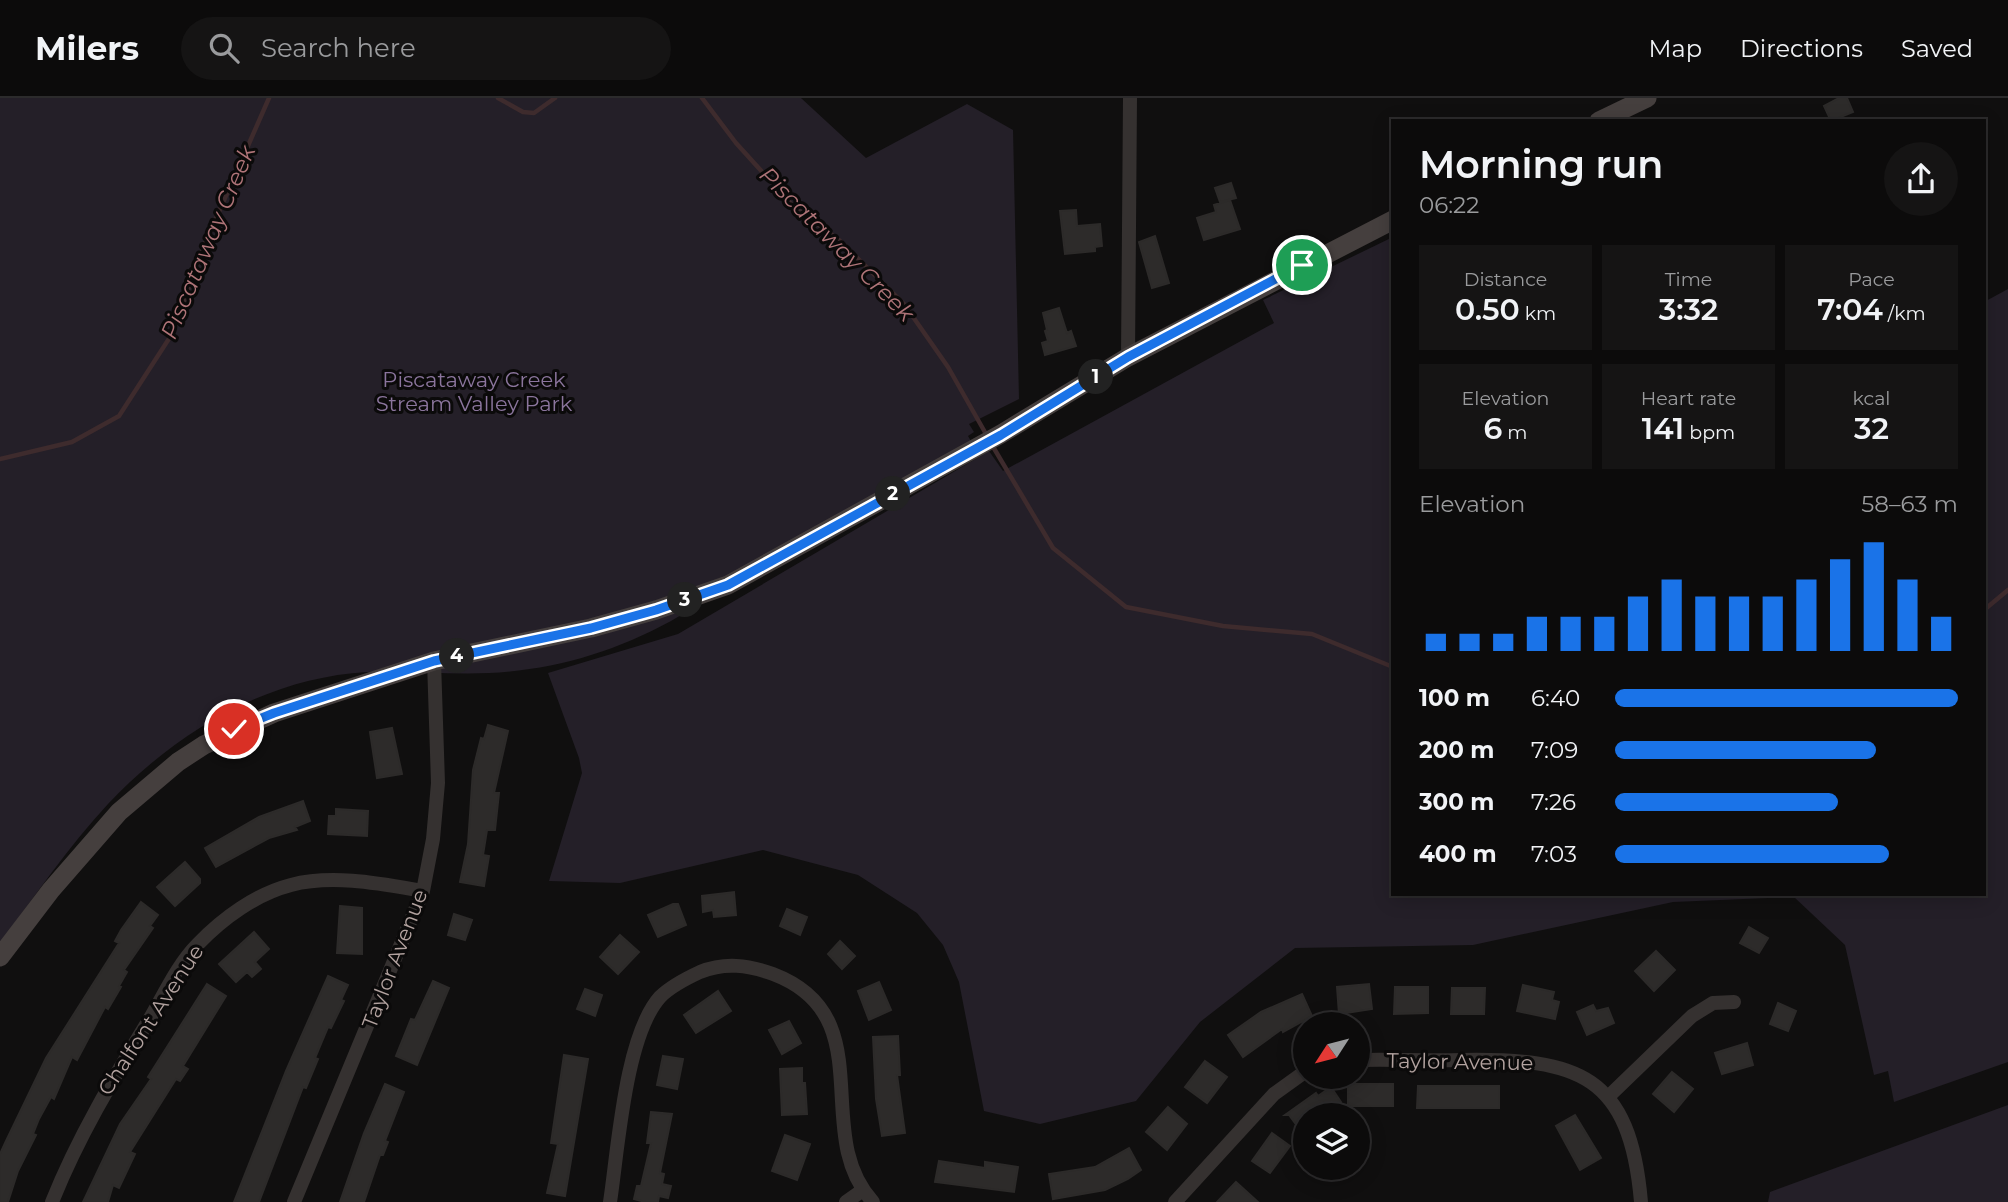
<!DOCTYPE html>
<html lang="en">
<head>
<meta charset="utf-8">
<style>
  body { margin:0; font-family:Montserrat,sans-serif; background:#151414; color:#f1f3f6; height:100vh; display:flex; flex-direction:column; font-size:26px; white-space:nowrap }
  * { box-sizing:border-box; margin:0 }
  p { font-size:23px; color:#9a9b9d }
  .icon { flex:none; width:38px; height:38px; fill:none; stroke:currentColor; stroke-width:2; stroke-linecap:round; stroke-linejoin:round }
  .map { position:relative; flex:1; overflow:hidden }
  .panel { position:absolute; left:1391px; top:21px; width:595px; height:777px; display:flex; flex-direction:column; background:#0c0b0b; border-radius:0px; box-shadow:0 4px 18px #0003,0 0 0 2px #2c2b2c }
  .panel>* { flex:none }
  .needle { width:46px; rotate:234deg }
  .tools { position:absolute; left:1293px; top:914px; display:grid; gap:14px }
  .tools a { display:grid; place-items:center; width:77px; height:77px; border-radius:50%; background:#0c0b0b; box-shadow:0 4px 18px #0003,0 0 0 2px #2c2b2c; font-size:35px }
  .pin { position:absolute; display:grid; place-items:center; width:60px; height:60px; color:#fff; margin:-30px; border:4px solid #fff; border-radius:50%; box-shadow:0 2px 7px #0007 }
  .km { position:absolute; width:35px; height:35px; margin:-18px; border-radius:50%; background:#222; color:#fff; font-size:19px; line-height:35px; text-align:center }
  .round { display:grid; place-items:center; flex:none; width:74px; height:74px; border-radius:37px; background:#151414 }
  .head { display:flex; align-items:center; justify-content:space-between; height:119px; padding:0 28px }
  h1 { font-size:38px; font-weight:600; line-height:52px }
  .metrics { display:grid; grid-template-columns:repeat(3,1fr); gap:10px; height:119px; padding:7px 28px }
  .metrics div { display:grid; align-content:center; border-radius:0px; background:#151414; text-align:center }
  .metrics b { font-size:30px; font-weight:600 }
  .metrics small { font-size:19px; font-weight:400 }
  .metrics p { font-size:19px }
  .chart { height:196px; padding:14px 28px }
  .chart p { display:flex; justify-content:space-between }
  .chart svg { width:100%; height:126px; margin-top:7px; stroke:#1a73e8; stroke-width:6 }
  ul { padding:0 28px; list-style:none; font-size:23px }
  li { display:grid; grid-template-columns:112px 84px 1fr; align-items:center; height:52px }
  li i { height:18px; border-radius:9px; background:#1a73e8 }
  header { display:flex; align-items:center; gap:42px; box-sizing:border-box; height:98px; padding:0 35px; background:#0c0b0b; border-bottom:2px solid #2c2b2c }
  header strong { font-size:33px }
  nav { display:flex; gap:38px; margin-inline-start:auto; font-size:24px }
  .search { width:490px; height:63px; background:#151414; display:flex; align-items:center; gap:18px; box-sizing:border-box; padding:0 24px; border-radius:38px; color:#9a9b9d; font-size:26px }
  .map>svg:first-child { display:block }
</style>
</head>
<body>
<header>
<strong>Milers</strong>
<div class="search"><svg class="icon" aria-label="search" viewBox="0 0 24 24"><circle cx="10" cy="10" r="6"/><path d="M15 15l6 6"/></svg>Search here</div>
<nav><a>Map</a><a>Directions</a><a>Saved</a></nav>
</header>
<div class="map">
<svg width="2008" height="1104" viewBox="0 0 2008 1104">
  <rect width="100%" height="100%" fill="#100f0f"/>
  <!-- green -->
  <path fill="#241f28" d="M 0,0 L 801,0 L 866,60 L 967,6 L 1013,32 L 1019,301 L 969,326 L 974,334 L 968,338 L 972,345 L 671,523 C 614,554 554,572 489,575 C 448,577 407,572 367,574 C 266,580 176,634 108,706 C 68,749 35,798 0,845 Z
    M 1393,139 L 1393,796 L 1984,796 L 1984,204 L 2008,191 L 2008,964 L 1894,1004 L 1888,973 L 1874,977 L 1845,847 L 1794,799 L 1673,804 L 1473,847 L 1295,850 L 1200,924 L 1136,1003 L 1040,1026 L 984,1013 L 959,884 L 943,847 L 917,815 L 858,777 L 763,752 L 620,785 L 549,783 L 582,675 L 579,660 L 548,575 L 678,536 L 989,353 L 1003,373 L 1274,225 L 1263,202 Z
    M 2008,1007 L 2008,1104 L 1768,1104 L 1770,1094 Z"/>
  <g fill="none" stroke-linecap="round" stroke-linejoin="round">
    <!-- stream -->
    <path stroke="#3e2b2d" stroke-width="4.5" d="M 498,0 L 523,14 L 534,15 L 555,0
      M 702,0 L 736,45 L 793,108 L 839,142 L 904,206 L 948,269 L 986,336
      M 992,347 L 1053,450 L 1126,509 L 1223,528 L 1312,536 L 1393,569
      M 0,361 L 72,344 L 119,318 L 172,236 L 203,150 L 269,0
      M 1984,512 L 2008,492"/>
  </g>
  <!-- building -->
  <path fill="#2d2b2a" stroke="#2c2a29" stroke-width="2" d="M 1839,0 L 1847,0 L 1853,14 L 1831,23 L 1824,8 Z
    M 1231,85 L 1236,100 L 1220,104 L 1215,90 Z
    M 1230,102 L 1240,131 L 1204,142 L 1197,120 L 1216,114 L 1214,107 Z
    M 1076,112 L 1077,128 L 1100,126 L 1102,148 L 1095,149 L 1095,153 L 1065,156 L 1060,113 Z
    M 1155,138 L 1169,185 L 1152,190 L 1139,144 Z
    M 1059,210 L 1067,235 L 1071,233 L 1076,248 L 1045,257 L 1042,245 L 1048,243 L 1045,233 L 1047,232 L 1043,215 Z
    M 488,627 L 508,633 L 494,695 L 499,695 L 495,732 L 487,732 L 483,757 L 489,758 L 484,788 L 460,784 L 468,746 L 473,672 L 481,640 L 484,641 Z
    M 392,630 L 402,676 L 377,680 L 370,634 Z
    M 303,703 L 310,723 L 295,729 L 297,732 L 269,740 L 216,769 L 205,750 L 259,719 Z
    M 336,711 L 368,713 L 367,738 L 328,736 L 329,718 L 336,718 Z
    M 185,764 L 200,781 L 200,785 L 175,808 L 157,789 Z
    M 734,794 L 736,817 L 714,819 L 713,812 L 703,814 L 702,798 Z
    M 141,804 L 158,817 L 150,828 L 153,830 L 124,872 L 127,874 L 119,888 L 121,889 L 108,911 L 105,909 L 77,962 L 72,959 L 54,1001 L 51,999 L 39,1021 L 33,1036 L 36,1037 L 18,1073 L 8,1104 L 0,1104 L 0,1056 L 6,1043 L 46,960 L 119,845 L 115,843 L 121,832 Z
    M 673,806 L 678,806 L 686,827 L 658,839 L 648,817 Z
    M 340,808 L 362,810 L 362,856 L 337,855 Z
    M 787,811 L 807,819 L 800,837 L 780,828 Z
    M 454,816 L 472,822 L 465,842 L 448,837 Z
    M 1749,829 L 1768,840 L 1759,855 L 1740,845 Z
    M 254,834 L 269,851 L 255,864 L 261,871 L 252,879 L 247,874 L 236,884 L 219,866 Z
    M 620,837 L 639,854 L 618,876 L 600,859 Z
    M 840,843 L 855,858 L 842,871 L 828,856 Z
    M 1656,853 L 1675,872 L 1654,893 L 1635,873 Z
    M 328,878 L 348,887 L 341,902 L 344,903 L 331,930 L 328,929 L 315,960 L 318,961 L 306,990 L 303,989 L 259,1104 L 234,1104 L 286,973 Z
    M 433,883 L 449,890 L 417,967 L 396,958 L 411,921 L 415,922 Z
    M 879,884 L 891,912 L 869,922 L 858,893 Z
    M 207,886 L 226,898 L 183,968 L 188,971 L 180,983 L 176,981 L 130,1054 L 135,1056 L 119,1090 L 113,1087 L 108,1104 L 83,1104 L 120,1026 L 151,981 L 148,979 Z
    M 1369,886 L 1372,911 L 1339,916 L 1337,889 Z
    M 1523,887 L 1554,894 L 1552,902 L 1559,904 L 1555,921 L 1517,913 Z
    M 1395,889 L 1428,889 L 1428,915 L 1394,916 Z
    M 1452,890 L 1485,890 L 1484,916 L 1451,916 Z
    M 585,891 L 602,897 L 595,918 L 577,911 Z
    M 718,893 L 731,913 L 696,935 L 684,917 Z
    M 1302,896 L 1312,918 L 1283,934 L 1282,931 L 1243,959 L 1228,937 L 1261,914 Z
    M 1778,905 L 1796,913 L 1788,933 L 1770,926 Z
    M 1593,907 L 1596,913 L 1608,910 L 1614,925 L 1587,937 L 1577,914 Z
    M 789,923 L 801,945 L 782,956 L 769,932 Z
    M 898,938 L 900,977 L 897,977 L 905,1035 L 882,1038 L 876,1001 L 873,939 Z
    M 1747,945 L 1753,967 L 1722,976 L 1715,955 Z
    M 564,957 L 588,961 L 565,1098 L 547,1095 L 558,1046 L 551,1045 Z
    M 663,958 L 683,961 L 677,991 L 657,987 Z
    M 1205,963 L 1227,979 L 1207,1005 L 1185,989 Z
    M 802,970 L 802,985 L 805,985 L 807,1016 L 782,1017 L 780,971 Z
    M 1672,974 L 1693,991 L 1674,1014 L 1653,996 Z
    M 385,986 L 404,994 L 385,1043 L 388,1044 L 383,1057 L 380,1057 L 364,1104 L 340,1104 L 364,1035 Z
    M 1348,986 L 1393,986 L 1393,1008 L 1348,1008 Z
    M 1418,988 L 1499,988 L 1499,1010 L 1417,1010 Z
    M 1331,989 L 1341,1004 L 1324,1017 L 1306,1017 L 1306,1040 L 1289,1017 L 1285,1017 L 1316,995 L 1318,998 Z
    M 1168,1009 L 1187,1026 L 1167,1052 L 1146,1034 Z
    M 651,1014 L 672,1016 L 660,1075 L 664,1076 L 662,1086 L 671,1088 L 668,1100 L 659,1098 L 658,1104 L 645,1104 L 634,1101 L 637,1088 L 641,1088 L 651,1045 L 647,1045 Z
    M 1575,1017 L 1601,1060 L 1580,1072 L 1556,1028 Z
    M 1272,1035 L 1290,1048 L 1270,1075 L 1252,1063 Z
    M 785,1037 L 810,1046 L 797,1082 L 772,1073 Z
    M 1129,1050 L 1141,1072 L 1128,1081 L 1105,1092 L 1053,1101 L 1049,1076 L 1095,1069 Z
    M 939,1063 L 985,1070 L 985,1064 L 1018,1069 L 1014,1094 L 935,1084 Z
    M 1236,1084 L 1258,1104 L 1217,1104 Z"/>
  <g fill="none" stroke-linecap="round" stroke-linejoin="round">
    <!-- minor -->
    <path stroke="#353130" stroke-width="14" d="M 1128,259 L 1130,0
      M 1358,962 C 1392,961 1426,963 1461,962 C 1578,960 1630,976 1641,1104
      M 1608,999 L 1692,918 L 1713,905 L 1734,904
      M 52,1104 C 78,1039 113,981 149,922 C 164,897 177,867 198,846 C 223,820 256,796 291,787 C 333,776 382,786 423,793
      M 294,1104 L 423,793 L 433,741 L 438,685 L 434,563
      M 610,1104 C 618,1052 625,938 660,899 C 671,888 687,880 700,874 C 725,864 748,867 773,876 C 884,918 809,1035 873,1104
      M 846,1104 L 863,1092
      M 1175,1104 L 1274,996 L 1306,973"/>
    <!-- secondary -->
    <path stroke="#453f3e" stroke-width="19" d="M 1599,23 L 1647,0
      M 0,859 L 51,792 L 119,714 L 178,664 L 204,647 L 274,615 L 434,563 L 591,530 L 656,512 L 728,487 L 1001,336 L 1128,259 L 1393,122"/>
  </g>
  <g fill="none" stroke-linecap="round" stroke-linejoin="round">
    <!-- route casing -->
    <g stroke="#fff" stroke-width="14">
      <path id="route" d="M 234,631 L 274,615 L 434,563 L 591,530 L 656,512 L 728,487 L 1001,337 L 1128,259 L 1302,167"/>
    </g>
    <!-- route -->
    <use href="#route" stroke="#1a73e8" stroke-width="9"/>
  </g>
  <g text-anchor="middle" stroke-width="6" stroke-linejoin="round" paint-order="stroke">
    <!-- park labels -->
    <g font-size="21" fill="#8b759d" stroke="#0b0a0a">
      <text x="474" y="289">Piscataway Creek<tspan x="474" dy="24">Stream Valley Park</tspan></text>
    </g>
    <!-- street labels -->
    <g font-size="21" fill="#b2a29f" stroke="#0b0a0a">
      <text transform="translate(395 861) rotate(-69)" y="7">Taylor Avenue</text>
      <text transform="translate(151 922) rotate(-57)" y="7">Chalfont Avenue</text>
      <text transform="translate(1460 964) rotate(1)" y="7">Taylor Avenue</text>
    </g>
    <!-- water labels -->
    <g font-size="23" font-style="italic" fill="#af7478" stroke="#0b0a0a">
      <text transform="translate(208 144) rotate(-67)" y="8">Piscataway Creek</text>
      <text transform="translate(837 146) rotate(45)" y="8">Piscataway Creek</text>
    </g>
  </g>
</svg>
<div class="tools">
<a><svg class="needle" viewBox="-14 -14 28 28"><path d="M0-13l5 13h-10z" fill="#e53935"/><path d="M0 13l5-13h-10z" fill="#9a9b9d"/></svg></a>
<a><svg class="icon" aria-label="layers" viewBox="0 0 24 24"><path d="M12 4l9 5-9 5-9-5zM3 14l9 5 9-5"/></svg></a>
</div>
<div class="pin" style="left:1302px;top:167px;background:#1e9e55"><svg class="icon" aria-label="arrive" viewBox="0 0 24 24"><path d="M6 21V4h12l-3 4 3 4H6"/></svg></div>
<div class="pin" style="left:234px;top:631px;background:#d93025"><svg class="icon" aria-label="check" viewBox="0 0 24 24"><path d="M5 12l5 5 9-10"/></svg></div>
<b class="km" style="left:1096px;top:279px">1</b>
<b class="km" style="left:893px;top:396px">2</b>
<b class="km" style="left:685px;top:502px">3</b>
<b class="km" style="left:457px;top:558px">4</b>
<section class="panel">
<div class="head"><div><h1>Morning run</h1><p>06:22</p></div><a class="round"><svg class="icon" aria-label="share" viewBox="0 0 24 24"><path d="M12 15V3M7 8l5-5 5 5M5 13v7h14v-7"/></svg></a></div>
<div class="metrics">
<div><p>Distance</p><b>0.50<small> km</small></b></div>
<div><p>Time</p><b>3:32</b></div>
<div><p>Pace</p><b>7:04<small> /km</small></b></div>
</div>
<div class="metrics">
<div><p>Elevation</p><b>6<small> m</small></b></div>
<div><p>Heart rate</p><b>141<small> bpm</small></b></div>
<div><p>kcal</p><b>32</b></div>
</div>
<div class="chart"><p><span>Elevation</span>58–63 m</p>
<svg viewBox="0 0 160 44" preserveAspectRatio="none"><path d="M5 44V38M15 44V38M25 44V38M35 44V32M45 44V32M55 44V32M65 44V25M75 44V19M85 44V25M95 44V25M105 44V25M115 44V19M125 44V12M135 44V6M145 44V19M155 44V32"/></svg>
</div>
<ul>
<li><b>100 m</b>6:40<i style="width:100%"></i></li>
<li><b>200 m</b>7:09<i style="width:76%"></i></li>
<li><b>300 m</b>7:26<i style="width:65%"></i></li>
<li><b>400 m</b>7:03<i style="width:80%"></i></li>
</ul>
</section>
</div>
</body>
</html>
